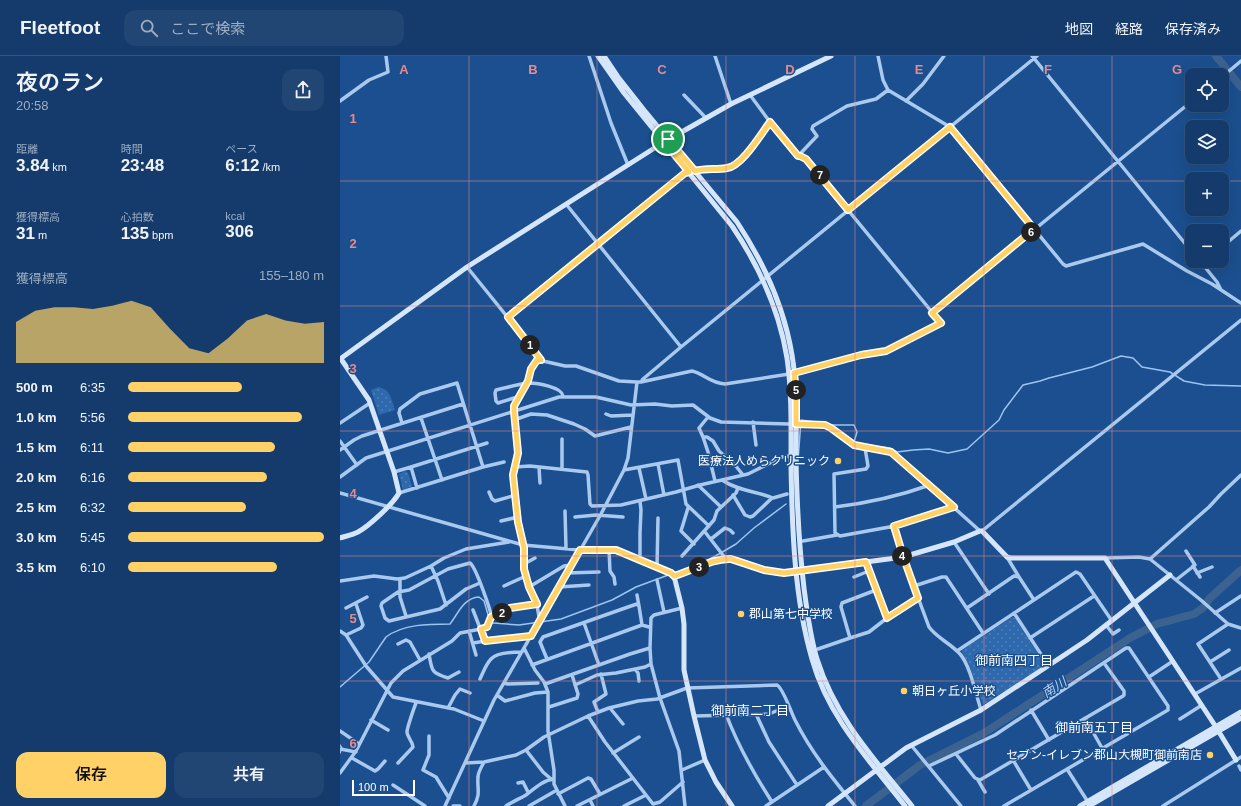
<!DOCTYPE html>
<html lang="ja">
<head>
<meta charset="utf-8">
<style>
  body { margin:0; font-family:Helvetica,"Noto Sans JP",sans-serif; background:#214673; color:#f1f3f6; height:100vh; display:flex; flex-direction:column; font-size:15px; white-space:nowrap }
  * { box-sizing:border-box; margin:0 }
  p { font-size:13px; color:#9dadc1 }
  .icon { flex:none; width:22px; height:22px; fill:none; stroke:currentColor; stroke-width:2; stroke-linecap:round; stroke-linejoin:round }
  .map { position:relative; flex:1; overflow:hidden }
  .panel { display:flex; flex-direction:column; background:#143b6b; width:340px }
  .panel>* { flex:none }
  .buttons { position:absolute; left:845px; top:12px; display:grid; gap:8px }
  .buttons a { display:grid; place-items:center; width:44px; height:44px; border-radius:8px; background:#143b6b; box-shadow:0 4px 16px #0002,0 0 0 1px #33557e; font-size:20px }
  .scale { position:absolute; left:12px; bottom:10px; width:63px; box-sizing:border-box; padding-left:4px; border:2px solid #fff; border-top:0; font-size:11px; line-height:14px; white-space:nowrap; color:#fff; -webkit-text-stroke:3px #1b4f8f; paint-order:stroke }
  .pin { position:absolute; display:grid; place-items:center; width:34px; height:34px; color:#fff; margin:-17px; border:2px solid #fff; border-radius:50%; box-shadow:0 1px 4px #0007 }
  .km { position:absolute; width:20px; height:20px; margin:-10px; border-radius:50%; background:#222; color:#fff; font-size:11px; line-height:20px; text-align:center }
  .round { display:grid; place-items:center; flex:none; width:42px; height:42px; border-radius:12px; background:#214673 }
  .summary { display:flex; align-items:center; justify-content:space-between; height:68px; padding:0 16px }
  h1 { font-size:22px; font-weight:600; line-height:30px }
  .metrics { display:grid; grid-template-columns:repeat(3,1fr); gap:6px; height:68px; padding:4px 16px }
  .metrics div { display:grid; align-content:center }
  .metrics b { font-size:17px; font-weight:600 }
  .metrics small { font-size:11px; font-weight:400 }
  .metrics p { font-size:11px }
  .chart { height:112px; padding:8px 16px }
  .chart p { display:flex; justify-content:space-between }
  .chart svg { width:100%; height:72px; margin-top:4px; fill:#ffd166; opacity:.7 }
  .button { display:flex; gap:8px; margin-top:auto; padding:8px 16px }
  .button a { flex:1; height:46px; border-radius:12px; background:#ffd166; color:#111; font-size:16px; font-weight:600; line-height:46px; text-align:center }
  .button a+a { background:#214673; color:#f1f3f6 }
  ul { padding:0 16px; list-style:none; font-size:13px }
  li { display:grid; grid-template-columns:64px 48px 1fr; align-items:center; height:30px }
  li i { height:10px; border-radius:5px; background:#ffd166 }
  header { display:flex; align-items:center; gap:24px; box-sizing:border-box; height:56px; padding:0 20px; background:#143b6b; border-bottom:1px solid #33557e }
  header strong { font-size:19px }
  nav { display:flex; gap:22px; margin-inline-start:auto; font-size:14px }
  .search { width:280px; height:36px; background:#214673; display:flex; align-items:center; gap:10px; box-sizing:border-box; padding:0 14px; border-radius:12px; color:#9dadc1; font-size:15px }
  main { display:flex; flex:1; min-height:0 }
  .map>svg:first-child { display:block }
</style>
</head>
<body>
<header>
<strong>Fleetfoot</strong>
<div class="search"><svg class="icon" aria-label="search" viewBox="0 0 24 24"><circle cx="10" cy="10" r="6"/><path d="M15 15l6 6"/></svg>ここで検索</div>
<nav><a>地図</a><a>経路</a><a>保存済み</a></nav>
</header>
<main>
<section class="panel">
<div class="summary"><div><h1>夜のラン</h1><p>20:58</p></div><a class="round"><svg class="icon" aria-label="share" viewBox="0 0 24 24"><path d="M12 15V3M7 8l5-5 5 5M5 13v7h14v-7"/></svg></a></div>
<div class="metrics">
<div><p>距離</p><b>3.84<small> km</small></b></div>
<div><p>時間</p><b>23:48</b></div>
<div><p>ペース</p><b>6:12<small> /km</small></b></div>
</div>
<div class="metrics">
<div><p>獲得標高</p><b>31<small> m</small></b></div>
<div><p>心拍数</p><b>135<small> bpm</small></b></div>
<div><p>kcal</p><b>306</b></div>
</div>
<div class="chart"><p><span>獲得標高</span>155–180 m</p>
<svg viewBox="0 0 160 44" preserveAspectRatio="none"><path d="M0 44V19L10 12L20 10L30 10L40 11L50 9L60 6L70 10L80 23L90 35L100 38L110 29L120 18L130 14L140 18L150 20L160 19V44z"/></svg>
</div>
<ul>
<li><b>500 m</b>6:35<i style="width:58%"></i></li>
<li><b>1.0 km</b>5:56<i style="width:89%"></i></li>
<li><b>1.5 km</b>6:11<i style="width:75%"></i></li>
<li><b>2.0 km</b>6:16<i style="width:71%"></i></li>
<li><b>2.5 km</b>6:32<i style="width:60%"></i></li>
<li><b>3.0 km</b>5:45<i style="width:100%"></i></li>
<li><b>3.5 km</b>6:10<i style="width:76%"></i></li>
</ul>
<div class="button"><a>保存</a><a>共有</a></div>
</section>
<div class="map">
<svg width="901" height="750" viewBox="0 0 901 750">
  <defs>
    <pattern id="grass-dots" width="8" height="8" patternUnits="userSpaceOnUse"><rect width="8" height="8" fill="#2e69ad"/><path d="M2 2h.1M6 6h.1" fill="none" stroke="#4d80b9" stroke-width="1.8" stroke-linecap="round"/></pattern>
  </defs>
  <rect width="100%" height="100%" fill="#1b4f8f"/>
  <!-- grass -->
  <path fill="url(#grass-dots)" d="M 38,331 C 51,334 51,342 55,354 L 39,359 L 31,334 Z
    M 65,415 L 68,417 L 72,430 L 63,434 L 59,418 Z
    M 672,561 L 675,562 L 705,609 L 643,649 L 630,611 L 622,596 L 622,594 Z"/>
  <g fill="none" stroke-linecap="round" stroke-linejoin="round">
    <!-- stream -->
    <path stroke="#9cc4f0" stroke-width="1.5" d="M 488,369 L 514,369 L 517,376 L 514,386 L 518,388 L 550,392 L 557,396 L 573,394 L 589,393 L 608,397 L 627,393 L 659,364 L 664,354 L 683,329 L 700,325 L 709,322 L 752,311 L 781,300 L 793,302 L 802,311 L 830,316 L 844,325 L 849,326 L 865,329 L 901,330
      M 458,405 L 461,364 L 482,367
      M 0,631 L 29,606 L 46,581 C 63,568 89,568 110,568 C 118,558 123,542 139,541 L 144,545 L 149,562 L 153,567 L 179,569 L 221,563 L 272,544 L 296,531 L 366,505 L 379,498 L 396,488 L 414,472 L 446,448
      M 0,689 L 2,692 L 0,697"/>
    <!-- river -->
    <path stroke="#3c6290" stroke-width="8" d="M 876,0 L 901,31
      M 526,750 L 580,709 L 644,677 L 790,582 L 817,568 L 854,558 L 863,552 L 870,542 L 901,514"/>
    <!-- street -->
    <path stroke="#a9c9ee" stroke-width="3.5" d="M 249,0 L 271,67 L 288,109
      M 375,0 L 391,48
      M 538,0 L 543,24 L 548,34 L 610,71 L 723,208 L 726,210 L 803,188 L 847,215 L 872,228 L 901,247
      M 692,0 L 852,196
      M 882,21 L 901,5
      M 344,39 L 366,62
      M 410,39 L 430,66 L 458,100 L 477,80 L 472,73 L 473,70 L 507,50 L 536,43 L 548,34
      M 0,45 L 29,24 L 48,16 L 46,0
      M 566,45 L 583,28 L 604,0
      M 226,148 L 341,291
      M 882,191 L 901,175
      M 860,205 L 877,226 L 881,234
      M 127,211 L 203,305 L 225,310 L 236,310 L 279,325 L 297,326
      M 592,257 L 852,45
      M 167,261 L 345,117 L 361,113 L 388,112 L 393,109 L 402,103 L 430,66
      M 301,326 L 352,315 C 365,318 369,327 385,328 L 449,318 L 521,299 L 546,295 L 601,267 L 466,103 L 460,100
      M 178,342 L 174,342 L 158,347 L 156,345 L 155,337 L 156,334 L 160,333 C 169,331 179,328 189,327 C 197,327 222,331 223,340
      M 266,358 L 271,360 L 293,359
      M 368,361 L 359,372 L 363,381 L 368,396 L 375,425
      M 81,362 L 102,424
      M 174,364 L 191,358 L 207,359 L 234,368 L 245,373 L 255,380 L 291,371
      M 413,366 L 416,389
      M 0,367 L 30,347
      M 363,381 L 367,381 L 373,385 L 379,395 L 395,409 L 403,419
      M 0,385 L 17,409
      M 525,392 L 528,410 L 526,413 L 494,418 L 495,477 L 500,480 L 555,470 L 614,451
      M 0,394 L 14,384 L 22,380 L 123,348
      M 318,408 L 324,439
      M 71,411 L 147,387
      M 143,411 L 164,406
      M 175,411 L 190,410 L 247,416 L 248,419 L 250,448 L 252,450 L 281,449 L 336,436 L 360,429 L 408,418 L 442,401 L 451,400
      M 199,411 L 200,427
      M 299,412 L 306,443
      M 222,413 L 222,383
      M 284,414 L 338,404 L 346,448 L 369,470
      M 54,416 L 71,411 L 77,432
      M 0,421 L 26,402 L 219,341 L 256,341 L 291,349 L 315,348 L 332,350 L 353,349 L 370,362 L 381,366 L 485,369 L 491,372 L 515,389 L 544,394 L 553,397 L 640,475
      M 382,424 C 398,435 416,435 433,442 L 447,438
      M 358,429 L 381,451
      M 149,436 L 152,443 L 155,445 L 176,439
      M 0,437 L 183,489 L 240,494 L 276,495 L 331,517 L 334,520
      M 59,437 L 143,411 L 117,327 L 80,338 L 60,353 L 59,357 L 62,367
      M 393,439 L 405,459 L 410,461 L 413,460 L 432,442
      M 300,445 L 301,454 L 300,477 L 300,504
      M 495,451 C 528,447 559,440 590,429
      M 348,452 L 341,475 L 354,488
      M 225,455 L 226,492
      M 235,461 L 256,459 L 283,461
      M 161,465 L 178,461
      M 555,470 L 563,501 L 589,571 C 597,582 610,587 620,598 C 630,609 636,639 641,654
      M 642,475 L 901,264
      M 365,476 L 386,503
      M 371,483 L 385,472 L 390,474 L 393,477
      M 463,485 L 497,479
      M 614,486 L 649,538
      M 269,494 L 270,515 L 274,521 L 275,528
      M 342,500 L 374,464 L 377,455 L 396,437 L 398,432
      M 667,501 L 679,521
      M 765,502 L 799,501 L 810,503 L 862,545 L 888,568 L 901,572
      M 810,503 L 869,451 L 881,438 L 901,419
      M 526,506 L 547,562
      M 184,508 L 195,502
      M 91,510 L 98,525 L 106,549
      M 853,510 L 860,521
      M 317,511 L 318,462
      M 226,517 L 259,516
      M 857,517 L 872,511
      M 514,521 L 529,515
      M 60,523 L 60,541 L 66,560
      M 317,524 L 324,556
      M 836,524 L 855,509 L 846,495
      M 0,525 L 34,520 L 57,523 L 65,522 L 91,510 L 104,502 L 126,493 L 169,486
      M 164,530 L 186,520
      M 574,530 L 602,521 L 606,521 L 643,577
      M 189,531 L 224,510 L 231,509
      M 219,531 L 249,529
      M 536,534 L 502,547 L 501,551 L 510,582 L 529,576 L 547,562 L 578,542
      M 297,539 L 299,550
      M 6,552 L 27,541
      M 342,552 L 314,559 L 311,562 L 310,592 L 311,608 L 320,642 L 339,695 L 345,750
      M 627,552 L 674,520 L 679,521 L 694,544
      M 133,554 L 145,585
      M 674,557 L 708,609
      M 875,557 L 901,540
      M 151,561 L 165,556 L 170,552 L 197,548
      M 200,563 L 199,561 L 197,549 L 189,531 L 184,513 L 184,494 L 178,466 L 173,421 L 178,397 L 173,355 C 176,343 185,335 189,324 C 191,317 191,310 197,304 L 201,304
      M 244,567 L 259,609
      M 766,569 L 773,578 L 779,574
      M 0,575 L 6,579 L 26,610 L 53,641 L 114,653 L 144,665
      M 129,575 L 136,599
      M 6,579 L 21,572 L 23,569 L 16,548
      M 690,582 L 754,540
      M 133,587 L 158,583 L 191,580
      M 58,588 L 66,584 L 70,586 L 80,604
      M 184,592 L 195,614 L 204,626 L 208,636 L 208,675 L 214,714 L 214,728 L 225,750
      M 478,593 L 510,582
      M 617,595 L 736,516 L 740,518 L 772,565
      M 89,598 C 92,615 91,617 108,622 L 119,616
      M 207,603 L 200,586 L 203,581 L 288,551 L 297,548 L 299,550 L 302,569 L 309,571
      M 870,606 L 889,594
      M 192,609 L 302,569
      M 295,613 L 298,617 L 299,625
      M 809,621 L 833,605
      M 140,623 C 143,617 146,608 151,603 C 157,596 174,596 182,596
      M 881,623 L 858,588 L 888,568
      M 164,627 L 168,628 L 198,627
      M 205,628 L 290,598 L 310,592
      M 235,629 L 257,619 L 276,617 L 305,611 L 311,608
      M 855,638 L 901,612
      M 157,639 L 165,645 L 195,637 L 208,636
      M 209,651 L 237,642 L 238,638 L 232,619
      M 108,652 L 115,639 L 120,633 L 130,637
      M 270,652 L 283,668
      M 691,654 L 709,684
      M 258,656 L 254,646 L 266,638 L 261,618
      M 386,658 C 398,690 414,718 432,746
      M 416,658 L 429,686 L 457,729
      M 248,660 L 265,686 L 313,748 L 320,746 L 343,726
      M 354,660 L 429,658 L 448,650
      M 745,662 L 762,692
      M 840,663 L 862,649
      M 31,664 L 48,674
      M 0,675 L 19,688
      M 89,680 L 89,699 L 83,714 L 96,721 L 109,742
      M 571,689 L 621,750
      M 0,693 L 16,696
      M 186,694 L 203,716 L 211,723
      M 273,697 L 299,681
      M 616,698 L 635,722 L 640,724 L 783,640 L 784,639 L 784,635 L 764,607
      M 12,702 L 35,715 L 38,713 L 45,705
      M 673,704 L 691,734
      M 58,707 L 73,691 C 72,684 67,681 67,676 C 67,672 74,652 76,647
      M 125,707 L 144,706 L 176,699 L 186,694 L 204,681 L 248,660 L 269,652 L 298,645 L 317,643 L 347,632 L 437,629 C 443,632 451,656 455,664 C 471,696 493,723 515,750
      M 589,710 L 655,679 L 786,592 L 789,592 L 828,650 L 828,654 L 664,750
      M 899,710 L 901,714
      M 727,713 L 748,746
      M 342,714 L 365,704
      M 0,717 L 16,695 L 51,627 L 63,615 L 112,585 L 120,577 L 146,572 L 152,562 C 150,553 136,511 130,507 L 108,513 L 69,534 L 58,536 L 42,547 L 41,550 L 45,562 L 49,565 L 100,553 L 126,533 L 140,527
      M 638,724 L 645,736
      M 178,727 L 183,726 L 188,736
      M 53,729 L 85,750
      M 218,738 L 248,722 L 251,723 L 260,738
      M 250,744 L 253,750
      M 105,750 L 154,644 L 261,458 L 284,414 L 288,402 L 297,326 L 301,326 L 303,323 L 341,291 L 697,0
      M 113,750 L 120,750
      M 134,750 C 141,737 137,734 138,721 C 138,716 142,710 144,706
      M 166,750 C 172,746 179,743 186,739 C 194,733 203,724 214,723
      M 189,750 L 217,734
      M 237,750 L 293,722
      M 284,750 L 306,739
      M 426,750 L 484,711
      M 823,750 L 901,701"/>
    <!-- secondary -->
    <path stroke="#d6e6fa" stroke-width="5" d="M 258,0 L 284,37 L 392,170 C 419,210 439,253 447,302 C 452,337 451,372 451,408 C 452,472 454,541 472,603 C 488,661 529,704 565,750
      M 264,0 L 278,21 L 304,54 L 397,166 C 424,207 444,250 452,299 C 458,334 456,370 456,406 C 457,448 459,490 464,532 C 467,555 470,580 477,603 C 495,661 535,704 572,750
      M 0,303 L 127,211 L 324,86 L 391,48 L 491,0
      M 0,482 C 6,480 12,479 18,476 C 29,470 53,448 59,437 L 54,416 L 29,344 L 1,303
      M 392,750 L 376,726 L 365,704 L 354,660 L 344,614 L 344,568 L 342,552 L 334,520 C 352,515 372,502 391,503 L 424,514 L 444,517 L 563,501 L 614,486 L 640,475 L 642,475 L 667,501 L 671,502 L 765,502 L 876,671 L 896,704
      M 488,750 L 566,692 L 641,654 L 747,584 L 830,519
      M 740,750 L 901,656
      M 749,750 L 901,662"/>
  </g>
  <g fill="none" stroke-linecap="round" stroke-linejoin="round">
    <!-- route casing -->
    <g stroke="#fff" stroke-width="8">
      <path id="route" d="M 430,66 L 458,100 L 460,100 L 466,103 L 508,154 L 610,71 L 694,173 L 592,257 L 601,267 L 546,295 L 521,299 L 454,317 L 456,336 L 456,368 L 485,369 L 491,372 L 514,389 L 551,396 L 614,451 L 554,470 L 563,500 L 578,542 L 547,562 L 526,506 L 444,517 L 424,514 L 391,503 C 372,502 352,515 334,520 L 331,517 L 276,494 L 240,494 L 191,580 L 145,585 L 141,573 L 147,571 L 151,561 L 165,556 L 170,552 L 197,548 L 189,531 L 184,513 L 184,492 L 178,466 L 173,419 L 178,397 L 174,355 L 174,350 L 188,325 L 191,313 L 197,304 L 201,304 L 168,261 L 345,117 L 349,116 L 324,86 L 328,83 L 355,115 C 366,112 376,114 387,112 C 402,110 421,78 430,66 Z"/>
    </g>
    <!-- route -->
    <use href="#route" stroke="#ffd166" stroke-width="5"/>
  </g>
  <!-- grid -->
  <path fill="none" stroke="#e88989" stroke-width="1" stroke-opacity="0.55" d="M 129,0 L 129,750M 257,0 L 257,750M 386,0 L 386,750M 515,0 L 515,750M 644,0 L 644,750M 772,0 L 772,750M 0,125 L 852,125M 882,125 L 901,125M 0,250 L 901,250M 0,375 L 901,375M 0,500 L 901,500M 0,625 L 901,625"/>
  <!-- markers -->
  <g fill="#ffd166" stroke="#1b4f8f" stroke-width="1.5">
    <circle cx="498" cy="405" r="4"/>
    <circle cx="401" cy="558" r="4"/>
    <circle cx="564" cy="635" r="4"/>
    <circle cx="870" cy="699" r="4"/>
  </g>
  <g text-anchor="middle" stroke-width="3" stroke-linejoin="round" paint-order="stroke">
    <!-- poi labels -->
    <g font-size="12" fill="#fff" stroke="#1b4f8f" text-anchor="end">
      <text x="490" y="409">医療法人めらクリニック</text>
      <text x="409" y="562" text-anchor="start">郡山第七中学校</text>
      <text x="572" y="639" text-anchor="start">朝日ヶ丘小学校</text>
      <text x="862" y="703">セブン-イレブン郡山大槻町御前南店</text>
    </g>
    <!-- neighbourhood labels -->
    <g font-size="13" fill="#fff" stroke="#1b4f8f">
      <text x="674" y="609">御前南四丁目</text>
      <text x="410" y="659">御前南二丁目</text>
      <text x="754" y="676">御前南五丁目</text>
    </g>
    <!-- water labels -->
    <g font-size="13" font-style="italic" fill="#b5d3f5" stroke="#1b4f8f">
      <text transform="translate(714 631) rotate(-33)" y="5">南川</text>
    </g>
  </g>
  <g font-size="13" text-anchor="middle" font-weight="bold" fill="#e88989" stroke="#1b4f8f" stroke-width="3" stroke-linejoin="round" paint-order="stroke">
    <text x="64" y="18">A</text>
    <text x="193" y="18">B</text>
    <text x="322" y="18">C</text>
    <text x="450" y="18">D</text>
    <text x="579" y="18">E</text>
    <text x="708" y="18">F</text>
    <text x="837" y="18">G</text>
    <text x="13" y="67">1</text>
    <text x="13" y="192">2</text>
    <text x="13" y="317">3</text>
    <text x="13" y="442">4</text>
    <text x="13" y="567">5</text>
    <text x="13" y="692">6</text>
  </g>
</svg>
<div class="buttons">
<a><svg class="icon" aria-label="locate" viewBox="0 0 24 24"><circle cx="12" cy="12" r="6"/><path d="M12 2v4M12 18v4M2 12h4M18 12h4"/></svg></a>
<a><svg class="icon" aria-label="layers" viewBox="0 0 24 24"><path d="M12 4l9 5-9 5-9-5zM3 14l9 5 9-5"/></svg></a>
<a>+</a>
<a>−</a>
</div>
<div class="scale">100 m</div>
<div class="pin" style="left:328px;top:83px;background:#1e9e55"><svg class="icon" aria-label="arrive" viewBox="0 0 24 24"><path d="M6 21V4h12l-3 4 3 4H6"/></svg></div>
<b class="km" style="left:190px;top:289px">1</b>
<b class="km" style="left:162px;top:557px">2</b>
<b class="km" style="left:359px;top:511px">3</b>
<b class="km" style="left:562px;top:500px">4</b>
<b class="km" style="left:456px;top:334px">5</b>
<b class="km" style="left:691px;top:176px">6</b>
<b class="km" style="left:480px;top:119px">7</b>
</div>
</main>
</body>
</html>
